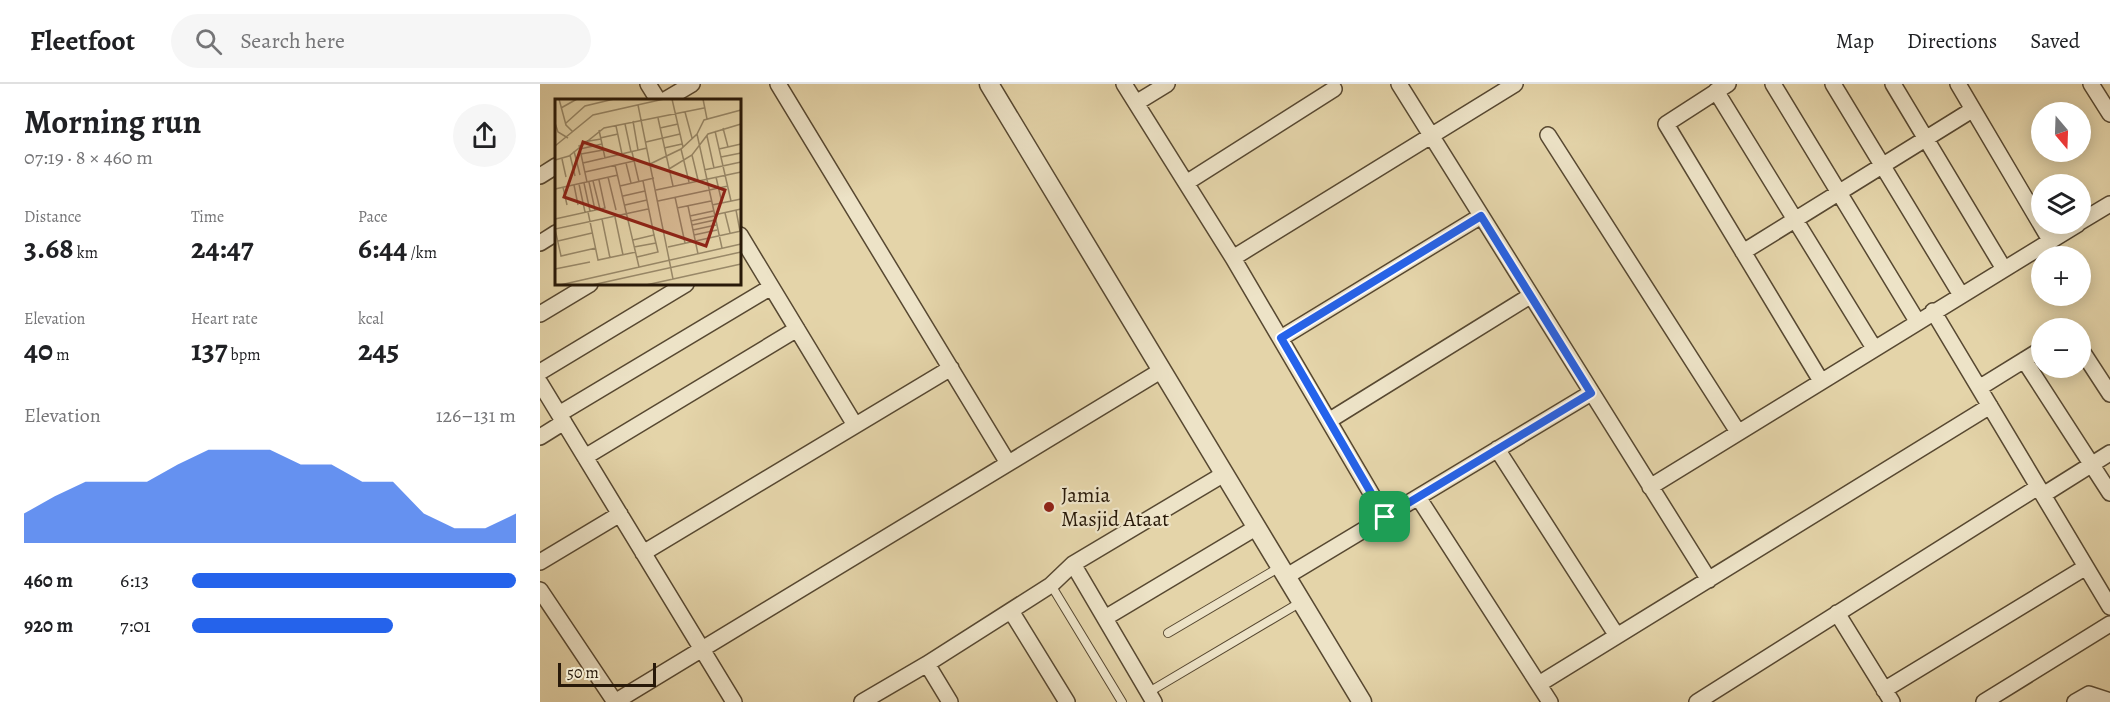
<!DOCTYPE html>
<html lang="en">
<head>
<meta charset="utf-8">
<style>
  body { margin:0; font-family:Alegreya,serif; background:#f6f6f6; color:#202124; height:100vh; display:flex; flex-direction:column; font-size:22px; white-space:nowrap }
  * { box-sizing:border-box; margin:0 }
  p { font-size:20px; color:#757577 }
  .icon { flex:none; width:33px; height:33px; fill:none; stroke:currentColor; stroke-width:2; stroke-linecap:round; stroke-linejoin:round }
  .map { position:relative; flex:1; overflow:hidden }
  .details { display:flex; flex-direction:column; background:#fff; width:540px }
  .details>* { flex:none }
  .needle { width:39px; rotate:161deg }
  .fabs { position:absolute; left:1491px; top:18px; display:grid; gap:12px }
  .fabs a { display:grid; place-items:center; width:60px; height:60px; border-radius:50%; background:#fff; box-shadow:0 3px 15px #0003; font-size:30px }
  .scale { position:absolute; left:18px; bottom:15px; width:98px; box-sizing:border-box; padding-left:6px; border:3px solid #281909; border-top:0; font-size:16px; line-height:21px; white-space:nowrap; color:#281909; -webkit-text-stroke:4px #ede3c7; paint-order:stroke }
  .pin { position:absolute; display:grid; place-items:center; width:51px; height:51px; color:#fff; margin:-26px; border-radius:12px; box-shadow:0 3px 9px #0006 }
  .round { display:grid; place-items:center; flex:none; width:63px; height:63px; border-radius:32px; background:#f6f6f6 }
  .overview { display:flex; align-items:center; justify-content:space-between; height:102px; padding:0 24px }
  h1 { font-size:33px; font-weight:700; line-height:45px }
  .stats { display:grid; grid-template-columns:repeat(3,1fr); gap:9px; height:102px; padding:6px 24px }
  .stats div { display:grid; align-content:center }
  .stats b { font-size:30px; font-weight:700 }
  .stats small { font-size:16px; font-weight:400 }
  .stats p { font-size:16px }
  .chart { height:168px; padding:12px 24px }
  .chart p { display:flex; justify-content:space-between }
  .chart svg { width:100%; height:108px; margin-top:6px; fill:#2563eb; opacity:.7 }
  ul { padding:0 24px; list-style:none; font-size:20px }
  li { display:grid; grid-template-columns:96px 72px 1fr; align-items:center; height:45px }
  li i { height:15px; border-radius:8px; background:#2563eb }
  header { display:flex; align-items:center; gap:36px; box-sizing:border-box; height:84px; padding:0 30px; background:#fff; border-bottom:2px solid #e0e0e0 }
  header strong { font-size:28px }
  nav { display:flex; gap:33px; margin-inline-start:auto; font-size:21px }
  .search { width:420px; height:54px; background:#f6f6f6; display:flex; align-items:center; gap:15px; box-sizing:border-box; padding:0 21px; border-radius:33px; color:#757577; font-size:22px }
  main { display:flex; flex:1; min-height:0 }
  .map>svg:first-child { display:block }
</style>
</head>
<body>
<header>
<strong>Fleetfoot</strong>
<div class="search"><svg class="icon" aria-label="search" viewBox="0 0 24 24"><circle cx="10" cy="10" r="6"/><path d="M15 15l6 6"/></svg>Search here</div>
<nav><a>Map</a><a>Directions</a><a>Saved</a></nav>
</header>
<main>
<section class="details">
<div class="overview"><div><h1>Morning run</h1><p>07:19 · 8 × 460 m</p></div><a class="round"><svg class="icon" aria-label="share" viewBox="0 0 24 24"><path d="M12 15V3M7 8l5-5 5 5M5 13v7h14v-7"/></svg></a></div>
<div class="stats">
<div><p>Distance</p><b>3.68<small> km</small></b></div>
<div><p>Time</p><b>24:47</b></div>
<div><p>Pace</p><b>6:44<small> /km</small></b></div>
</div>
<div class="stats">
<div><p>Elevation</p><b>40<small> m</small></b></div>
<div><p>Heart rate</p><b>137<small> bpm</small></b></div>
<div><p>kcal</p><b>245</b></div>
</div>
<div class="chart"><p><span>Elevation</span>126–131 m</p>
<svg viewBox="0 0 160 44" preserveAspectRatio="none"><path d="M0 44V32L10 25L20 19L30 19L40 19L50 12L60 6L70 6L80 6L90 12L100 12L110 19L120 19L130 32L140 38L150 38L160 32V44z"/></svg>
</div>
<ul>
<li><b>460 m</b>6:13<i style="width:100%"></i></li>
<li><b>920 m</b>7:01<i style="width:62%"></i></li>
</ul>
</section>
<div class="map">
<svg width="1570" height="618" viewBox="0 0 1570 618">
  <rect width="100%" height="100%" fill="#e4d4a9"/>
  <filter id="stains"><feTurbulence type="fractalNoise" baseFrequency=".00333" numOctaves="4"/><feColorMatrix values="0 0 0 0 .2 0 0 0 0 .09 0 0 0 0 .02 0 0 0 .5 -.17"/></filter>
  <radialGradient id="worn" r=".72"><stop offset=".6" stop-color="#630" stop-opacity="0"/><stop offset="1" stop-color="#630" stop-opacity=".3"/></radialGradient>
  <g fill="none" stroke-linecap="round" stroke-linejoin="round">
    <!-- service casing -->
    <g stroke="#574831" stroke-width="10">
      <path id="service" d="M 511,501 L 582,618
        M 628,549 L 740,483
        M 609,608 L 761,518"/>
    </g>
    <!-- minor casing -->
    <g stroke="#574831" stroke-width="18">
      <path id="minor" d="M 108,0 L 118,16
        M 238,0 L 468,379
        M 584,0 L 693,174 L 845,433
        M 859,0 L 1169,496
        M 1188,0 L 1126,40 L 1281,297
        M 1233,0 L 1377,237
        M 1293,0 L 1421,211
        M 1353,0 L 1464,185
        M 1418,0 L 1510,156
        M 1551,0 L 1570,30
        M 1176,7 L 1334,264
        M 125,16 L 152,0
        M 596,19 L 627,0
        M 1008,51 L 1198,348
        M 0,92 L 16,82
        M 646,99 L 794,5
        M 1540,138 L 1570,120
        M 200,151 L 315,341
        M 0,159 L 16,149
        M 1203,168 L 1432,26
        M 693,174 L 975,0
        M 1393,227 L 1570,523
        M 0,230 L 50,200
        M 741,254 L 941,132
        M 1540,264 L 1570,310
        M 1484,276 L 1570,409
        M 0,288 L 146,200
        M 0,299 L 194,618
        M 1439,304 L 1502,265
        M 19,330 L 231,203
        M 790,336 L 990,212
        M 0,353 L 24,338
        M 957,365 L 1077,552
        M 45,373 L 257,245
        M 1110,403 L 1538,140
        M 1503,411 L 1570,369
        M 878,413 L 1010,618
        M 103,469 L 411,284
        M 0,478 L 80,430
        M 533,480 L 614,618
        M 747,492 L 1051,309
        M 0,506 L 75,618
        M 471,527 L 527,618
        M 1297,529 L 1352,618
        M 565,534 L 717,443
        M 387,580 L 410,618
        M 999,600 L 1450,322
        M 1344,606 L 1546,483
        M 75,618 L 622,286
        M 322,618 L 387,580 L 511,501 L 533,480 L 684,390
        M 1157,618 L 1498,403
        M 1444,618 L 1570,540
        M 1535,618 L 1549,610 L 1570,617"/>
    </g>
    <!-- tertiary casing -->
    <g stroke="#574831" stroke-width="21">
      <path id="tertiary" d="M 449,0 L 822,618"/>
    </g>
    <!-- service -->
    <use href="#service" stroke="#ede3c7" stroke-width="8"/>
    <!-- minor -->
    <use href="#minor" stroke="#ede3c7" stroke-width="15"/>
    <!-- tertiary -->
    <use href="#tertiary" stroke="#ede3c7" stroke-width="18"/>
  </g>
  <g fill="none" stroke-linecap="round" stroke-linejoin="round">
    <!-- route casing -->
    <g stroke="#fff" stroke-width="12">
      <path id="route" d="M 941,132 L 1051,309 L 845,433 L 741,254 Z"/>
    </g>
    <!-- route -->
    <use href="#route" stroke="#2563eb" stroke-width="8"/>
  </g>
  <!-- markers -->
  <circle fill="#8f2418" stroke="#ede3c7" stroke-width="2" cx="509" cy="423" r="6"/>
  <g text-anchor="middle" stroke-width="4.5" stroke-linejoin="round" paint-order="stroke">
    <!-- poi labels -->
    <g font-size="21" fill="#281909" stroke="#ede3c7" text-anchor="start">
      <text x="521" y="418">Jamia<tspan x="521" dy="24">Masjid Ataat</tspan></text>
    </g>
  </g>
  <!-- overview -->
  <g transform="translate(15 15)">
    <rect width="186" height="186" fill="#e4d4a9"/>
    <path fill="none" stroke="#998969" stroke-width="1.5" d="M 4,0 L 11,26 L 18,33M 117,0 L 128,48M 148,0 L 152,20M 83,6 L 118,180M 6,9 L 22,0M 130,13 L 137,39M 103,19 L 118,87M 78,22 L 83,51M 0,24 L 3,33 L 13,39M 11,24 L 30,7 L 59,0M 70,25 L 76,53M 61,27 L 67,55M 105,29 L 123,25M 168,29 L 173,48M 44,31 L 50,59M 160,32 L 176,102M 142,35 L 167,149M 152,37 L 159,69M 45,39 L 63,35M 28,43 L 46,40M 91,43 L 125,35M 24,46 L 32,83M 0,47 L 38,16 L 109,0M 109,49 L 127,45M 25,50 L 47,45M 126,50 L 134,83M 164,50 L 186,45M 19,52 L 25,76M 77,53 L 84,83M 26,55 L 48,51M 15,56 L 20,77M 137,56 L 143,81M 166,58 L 186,54M 7,60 L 11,78M 0,61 L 14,57 L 49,29 L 149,9M 28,64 L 92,49M 71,64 L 76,84M 95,65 L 126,50 L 142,35 L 149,21 L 186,11M 60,66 L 84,168M 114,70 L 137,56 L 153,35 L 186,25M 149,71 L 186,63M 30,73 L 79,62M 53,78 L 61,111M 161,78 L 167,104M 38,82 L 45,110M 34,83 L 40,111M 29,84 L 35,112M 24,85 L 30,113M 19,86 L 23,106M 65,87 L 99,79M 8,88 L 12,106M 0,90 L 63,76M 101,91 L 186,73M 68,97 L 90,92M 120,98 L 130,144M 103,102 L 173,87M 70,106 L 92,101M 157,106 L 186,100M 133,107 L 143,155M 122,109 L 156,102M 181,111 L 185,132M 33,113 L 43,161 L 81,153M 170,114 L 175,134M 159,116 L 186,110M 135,117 L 158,112M 60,118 L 68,156M 0,120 L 50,109 L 44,81M 47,120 L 55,159M 136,122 L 159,117M 137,126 L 160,121M 138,131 L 161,126M 139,136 L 162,131M 78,141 L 99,136 L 88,82M 3,142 L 37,134M 79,148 L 101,144M 113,148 L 186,132M 41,149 L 6,157 L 0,130 L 93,110M 82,158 L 103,153 L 99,136M 0,170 L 35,163M 5,186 L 186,145M 37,186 L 186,153M 91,186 L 186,165"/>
    <path fill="#8f2418" fill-opacity="0.15" stroke="#8f2418" stroke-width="3" d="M 28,43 L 170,91 L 151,147 L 9,98 Z"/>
    <rect width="186" height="186" fill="none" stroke="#281909" stroke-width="3"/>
  </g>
  <rect width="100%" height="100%" filter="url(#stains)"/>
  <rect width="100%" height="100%" fill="url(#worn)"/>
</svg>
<div class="fabs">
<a><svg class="needle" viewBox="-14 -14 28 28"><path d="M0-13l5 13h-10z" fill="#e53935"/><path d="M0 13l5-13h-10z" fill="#757577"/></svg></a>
<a><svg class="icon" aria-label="layers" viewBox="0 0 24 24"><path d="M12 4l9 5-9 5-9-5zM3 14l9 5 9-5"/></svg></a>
<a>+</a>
<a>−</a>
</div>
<div class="scale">50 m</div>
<div class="pin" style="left:845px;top:433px;background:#1e9e55"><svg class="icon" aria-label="arrive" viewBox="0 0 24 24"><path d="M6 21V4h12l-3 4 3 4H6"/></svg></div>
</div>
</main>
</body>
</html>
